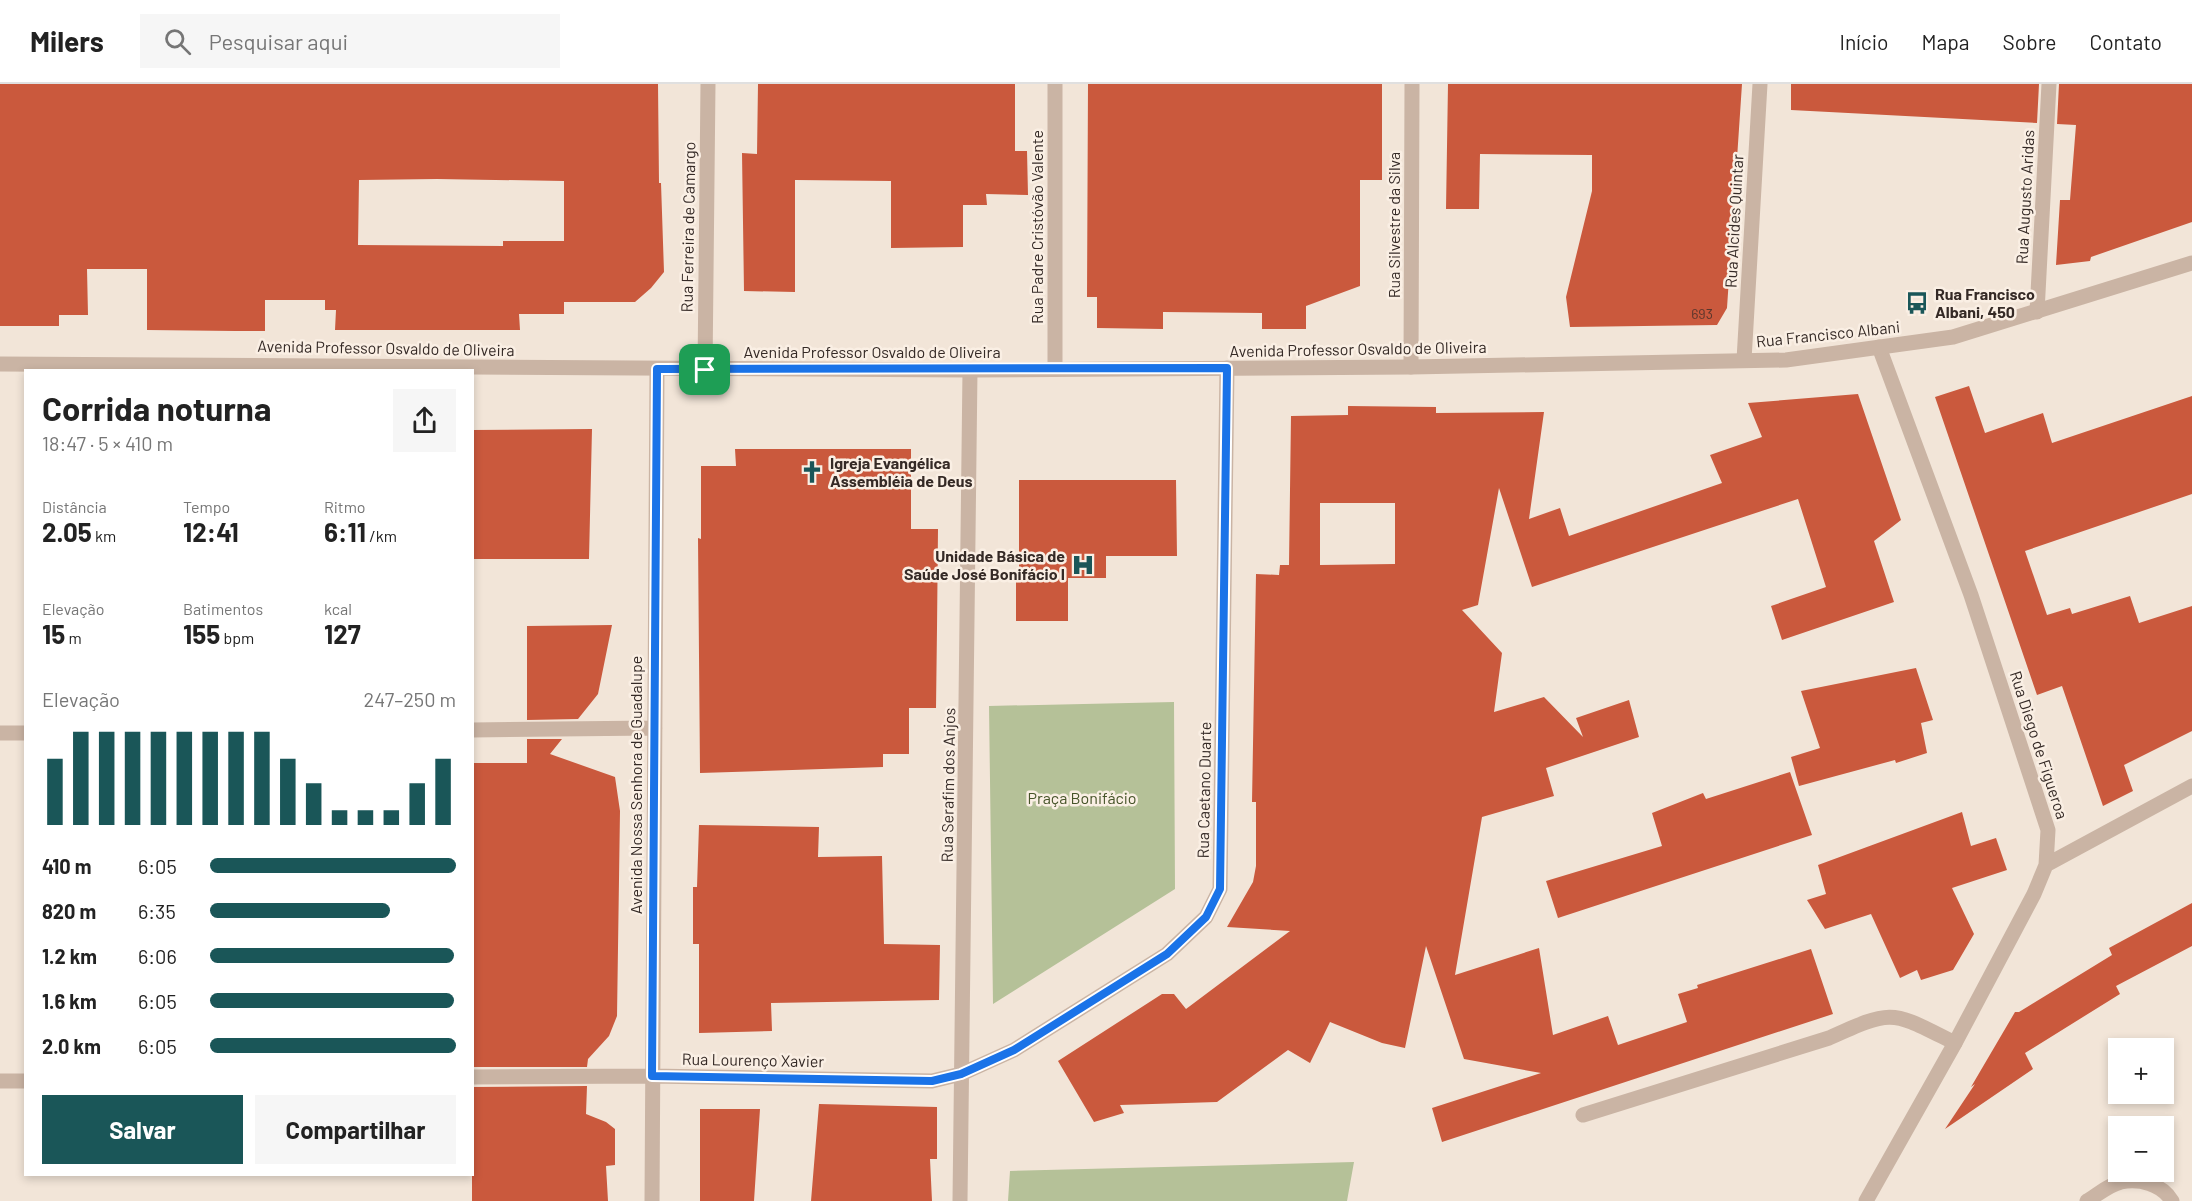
<!DOCTYPE html>
<html lang="pt">
<head>
<meta charset="utf-8">
<style>
  body { margin:0; font-family:Barlow,sans-serif; background:#f6f6f6; color:#222; height:100vh; display:flex; flex-direction:column; font-size:22px; white-space:nowrap }
  * { box-sizing:border-box; margin:0 }
  p { font-size:20px; color:#767676 }
  .icon { flex:none; width:33px; height:33px; fill:none; stroke:currentColor; stroke-width:2; stroke-linecap:round; stroke-linejoin:round }
  .map { position:relative; flex:1; overflow:hidden }
  .panel { position:absolute; left:24px; top:285px; width:450px; height:807px; display:flex; flex-direction:column; background:#fff; border-radius:0px; box-shadow:0 3px 9px #0003 }
  .panel>* { flex:none }
  .tools { position:absolute; left:2108px; top:954px; display:grid; gap:12px }
  .tools a { display:grid; place-items:center; width:66px; height:66px; border-radius:0px; background:#fff; box-shadow:0 3px 9px #0003; font-size:30px }
  .pin { position:absolute; display:grid; place-items:center; width:51px; height:51px; color:#fff; margin:-26px; border-radius:12px; box-shadow:0 3px 9px #0006 }
  .round { display:grid; place-items:center; flex:none; width:63px; height:63px; border-radius:0px; background:#f6f6f6 }
  .overview { display:flex; align-items:center; justify-content:space-between; height:102px; padding:0 18px }
  h1 { font-size:33px; font-weight:700; line-height:45px }
  .metrics { display:grid; grid-template-columns:repeat(3,1fr); gap:9px; height:102px; padding:6px 18px }
  .metrics div { display:grid; align-content:center }
  .metrics b { font-size:26px; font-weight:700 }
  .metrics small { font-size:16px; font-weight:400 }
  .metrics p { font-size:16px }
  .chart { height:168px; padding:12px 18px }
  .chart p { display:flex; justify-content:space-between }
  .chart svg { width:100%; height:108px; margin-top:6px; stroke:#1a5658; stroke-width:6 }
  .button { display:flex; gap:12px; margin-top:auto; padding:12px 18px }
  .button a { flex:1; height:69px; border-radius:0px; background:#1a5658; color:#fff; font-size:24px; font-weight:700; line-height:69px; text-align:center }
  .button a+a { background:#f6f6f6; color:#222 }
  ul { padding:0 18px; list-style:none; font-size:20px }
  li { display:grid; grid-template-columns:96px 72px 1fr; align-items:center; height:45px }
  li i { height:15px; border-radius:8px; background:#1a5658 }
  header { display:flex; align-items:center; gap:36px; box-sizing:border-box; height:84px; padding:0 30px; background:#fff; border-bottom:2px solid #e0e0e0 }
  header strong { font-size:28px }
  nav { display:flex; gap:33px; margin-inline-start:auto; font-size:21px }
  .search { width:420px; height:54px; background:#f6f6f6; display:flex; align-items:center; gap:15px; box-sizing:border-box; padding:0 21px; border-radius:0px; color:#767676; font-size:22px }
  .map>svg:first-child { display:block }
</style>
</head>
<body>
<header>
<strong>Milers</strong>
<div class="search"><svg class="icon" aria-label="search" viewBox="0 0 24 24"><circle cx="10" cy="10" r="6"/><path d="M15 15l6 6"/></svg>Pesquisar aqui</div>
<nav><a>Início</a><a>Mapa</a><a>Sobre</a><a>Contato</a></nav>
</header>
<div class="map">
<svg width="2192" height="1117" viewBox="0 0 2192 1117">
  <rect width="100%" height="100%" fill="#f2e5d8"/>
  <!-- green -->
  <path fill="#b5c198" d="M 1174,618 L 1175,805 L 993,920 L 989,622 Z
    M 1354,1078 L 1347,1117 L 1008,1117 L 1010,1087 Z"/>
  <!-- building -->
  <path fill="#ca593d" fill-rule="evenodd" d="M 0,0 L 658,0 L 659,99 L 661,99 L 664,188 L 651,204 L 635,218 L 564,218 L 564,230 L 519,230 L 520,246 L 335,246 L 336,226 L 325,226 L 325,216 L 265,216 L 265,247 L 235,247 L 147,246 L 147,185 L 87,185 L 88,231 L 59,231 L 59,242 L 0,242 ZM 437,95 L 564,97 L 564,157 L 503,157 L 503,162 L 358,161 L 359,96 Z
    M 758,0 L 1015,0 L 1015,67 L 1027,67 L 1028,111 L 986,110 L 987,121 L 963,121 L 963,163 L 891,164 L 891,97 L 795,96 L 795,208 L 744,207 L 742,69 L 757,70 Z
    M 1088,0 L 1382,0 L 1382,96 L 1360,96 L 1360,202 L 1306,222 L 1306,245 L 1262,245 L 1262,229 L 1163,228 L 1163,245 L 1097,244 L 1097,213 L 1087,213 Z
    M 1448,0 L 1742,0 L 1727,224 L 1717,241 L 1570,243 L 1566,213 L 1592,107 L 1592,71 L 1480,70 L 1479,125 L 1446,125 Z
    M 1791,0 L 2039,0 L 2037,39 L 1791,26 Z
    M 2059,0 L 2192,0 L 2192,138 L 2091,173 L 2090,177 L 2056,181 L 2060,116 L 2070,116 L 2076,41 L 2057,40 Z
    M 1969,302 L 1985,349 L 2043,329 L 2052,359 L 2192,312 L 2192,410 L 2025,467 L 2047,531 L 2070,524 L 2072,530 L 2130,512 L 2139,539 L 2192,522 L 2192,647 L 2124,681 L 2133,707 L 2103,722 L 2062,602 L 2037,611 L 1935,313 Z
    M 1858,310 L 1901,436 L 1874,457 L 1894,518 L 1782,556 L 1771,522 L 1826,503 L 1798,415 L 1532,503 L 1499,404 L 1478,521 L 1462,526 L 1502,569 L 1494,628 L 1544,613 L 1583,653 L 1576,634 L 1629,616 L 1639,653 L 1546,684 L 1554,712 L 1482,733 L 1455,891 L 1539,864 L 1553,951 L 1608,932 L 1618,961 L 1687,938 L 1678,910 L 1698,904 L 1697,901 L 1811,865 L 1833,930 L 1442,1058 L 1432,1024 L 1541,989 L 1464,975 L 1426,862 L 1405,964 L 1382,959 L 1330,938 L 1310,979 L 1288,966 L 1217,1018 L 1120,1021 L 1124,1029 L 1094,1038 L 1058,977 L 1162,910 L 1174,910 L 1186,925 L 1290,847 L 1227,843 L 1253,798 L 1256,782 L 1256,718 L 1252,718 L 1256,490 L 1279,491 L 1280,481 L 1289,481 L 1291,332 L 1348,331 L 1348,322 L 1436,323 L 1436,329 L 1544,328 L 1529,435 L 1560,424 L 1569,452 L 1722,399 L 1710,371 L 1762,353 L 1748,319 ZM 1320,419 L 1395,419 L 1395,480 L 1320,481 Z
    M 592,345 L 589,475 L 472,475 L 472,346 Z
    M 735,365 L 911,365 L 911,445 L 938,445 L 937,544 L 936,624 L 909,624 L 909,670 L 883,670 L 883,683 L 700,689 L 698,454 L 701,455 L 701,382 L 736,382 Z
    M 1019,396 L 1176,396 L 1177,472 L 1106,472 L 1106,494 L 1068,494 L 1068,537 L 1016,537 L 1016,494 L 1019,494 Z
    M 612,541 L 598,610 L 578,635 L 527,636 L 527,542 Z
    M 1916,584 L 1933,636 L 1921,639 L 1927,669 L 1896,679 L 1895,676 L 1799,702 L 1791,673 L 1820,664 L 1801,607 Z
    M 527,655 L 562,655 L 550,670 L 615,693 L 620,727 L 617,932 L 609,952 L 588,975 L 587,983 L 472,983 L 472,679 L 527,679 Z
    M 1790,688 L 1812,751 L 1558,834 L 1546,797 L 1662,762 L 1652,729 L 1703,709 L 1706,715 Z
    M 1962,728 L 1971,762 L 1996,754 L 2007,786 L 1952,804 L 1974,850 L 1953,886 L 1921,896 L 1917,886 L 1900,894 L 1871,830 L 1825,845 L 1807,816 L 1826,810 L 1818,781 Z
    M 699,741 L 819,743 L 818,773 L 882,772 L 884,860 L 940,861 L 939,916 L 771,919 L 772,947 L 699,949 L 699,860 L 693,860 L 693,803 L 697,803 Z
    M 2192,819 L 2192,862 L 2116,902 L 2120,910 L 2025,969 L 2033,985 L 1945,1045 L 1975,1000 L 1971,1003 L 2015,928 L 2019,928 L 2112,871 L 2109,864 Z
    M 587,1002 L 586,1030 L 606,1038 L 615,1045 L 615,1081 L 606,1082 L 608,1117 L 472,1117 L 472,1003 Z
    M 819,1020 L 937,1023 L 937,1075 L 930,1075 L 932,1117 L 811,1117 Z
    M 700,1025 L 760,1025 L 754,1117 L 700,1117 Z"/>
  <g fill="none" stroke-linecap="round" stroke-linejoin="round">
    <!-- service -->
    <path stroke="#cab4a4" stroke-width="15" d="M 1583,1031 L 1829,954 C 1895,924 1891,927 1955,959
      M 2087,1117 C 2097,1111 2110,1100 2121,1098 C 2139,1094 2162,1100 2172,1117"/>
    <!-- minor -->
    <path stroke="#cab4a4" stroke-width="15" d="M 2037,228 L 2049,0
      M 1744,276 L 1760,0
      M 1411,283 L 1412,0
      M 1055,285 L 1055,0
      M 705,286 L 708,0
      M 472,646 L 655,644
      M 0,649 L 26,649
      M 2046,781 L 2192,702
      M 472,993 L 652,992 L 932,997 L 961,990 L 1014,966 L 1167,870 L 1206,833 L 1220,805 L 1227,284
      M 0,997 L 26,997
      M 652,1117 L 657,285
      M 960,1117 L 970,286
      M 1866,1117 L 1955,959 L 2034,810 L 2046,781 L 2048,746 L 1971,511 L 1879,263"/>
    <!-- tertiary -->
    <path stroke="#cab4a4" stroke-width="15" d="M 0,280 L 970,286 L 1411,283 L 1786,276 L 1953,253 L 2192,179"/>
  </g>
  <g fill="none" stroke-linecap="round" stroke-linejoin="round">
    <!-- route casing -->
    <g stroke="#fff" stroke-width="12">
      <path id="route" d="M 1227,284 L 1220,805 L 1206,833 L 1167,870 L 1014,966 L 961,990 L 932,997 L 652,992 L 657,285 Z"/>
    </g>
    <!-- route -->
    <use href="#route" stroke="#1a73e8" stroke-width="8"/>
  </g>
  <!-- icons -->
  <defs>
    <g id="bus-bare" transform="scale(1.8)"><path d="M-5-6H5V4H4V6H2V4H-2V6H-4V4H-5ZM-3.5-4V0h7V-4ZM-3.5 1.2v1.5H-2V1.2ZM2 1.2v1.5H3.5V1.2Z" fill="#1a5658" stroke="#faefe4" stroke-width="2.5" paint-order="stroke"/></g>
    <g id="church-bare" transform="scale(1.8)"><path d="M-1.2-6h2.4v3.5h3.3v2.4h-3.3V6h-2.4V-.1h-3.3v-2.4h3.3Z" fill="#1a5658" stroke="#faefe4" stroke-width="2.5" paint-order="stroke"/></g>
    <g id="hospital-bare" transform="scale(1.8)"><path d="M-5-5h3v3.5h4V-5h3V5h-3V1.5h-4V5h-3Z" fill="#1a5658" stroke="#faefe4" stroke-width="2.5" paint-order="stroke"/></g>
  </defs>
  <g fill-rule="evenodd">
    <use href="#bus-bare" x="1917" y="219"/>
    <use href="#church-bare" x="812" y="388"/>
    <use href="#hospital-bare" x="1083" y="481"/>
  </g>
  <g text-anchor="middle" stroke-width="5" stroke-linejoin="round" paint-order="stroke">
    <!-- number labels -->
    <g font-size="14" fill="#5a362c">
      <text x="1702" y="235">693</text>
    </g>
    <!-- street labels -->
    <g font-size="16" fill="#352a26" stroke="#faefe4">
      <text transform="translate(2025 113) rotate(-87)" y="6">Rua Augusto Aridas</text>
      <text transform="translate(1734 137) rotate(-87)" y="6">Rua Alcides Quintar</text>
      <text transform="translate(1394 141) rotate(-90)" y="6">Rua Silvestre da Silva</text>
      <text transform="translate(688 143) rotate(-89)" y="6">Rua Ferreira de Camargo</text>
      <text transform="translate(1037 143) rotate(-90)" y="6">Rua Padre Cristóvão Valente</text>
      <text transform="translate(1828 250) rotate(-6)" y="6">Rua Francisco Albani</text>
      <text transform="translate(386 264) rotate(1)" y="6">Avenida Professor Osvaldo de Oliveira</text>
      <text transform="translate(1358 265) rotate(-1)" y="6">Avenida Professor Osvaldo de Oliveira</text>
      <text x="872" y="274">Avenida Professor Osvaldo de Oliveira</text>
      <text transform="translate(2039 661) rotate(72)" y="6">Rua Diego de Figueroa</text>
      <text transform="translate(636 701) rotate(-90)" y="6">Avenida Nossa Senhora de Guadalupe</text>
      <text transform="translate(948 701) rotate(-89)" y="6">Rua Serafim dos Anjos</text>
      <text transform="translate(1204 706) rotate(-89)" y="6">Rua Caetano Duarte</text>
      <text transform="translate(753 976) rotate(1)" y="6">Rua Lourenço Xavier</text>
    </g>
    <!-- poi labels -->
    <g font-size="16" font-weight="bold" fill="#352a26" stroke="#faefe4" text-anchor="start">
      <text x="1935" y="216">Rua Francisco<tspan x="1935" dy="18">Albani, 450</tspan></text>
      <text x="830" y="385">Igreja Evangélica<tspan x="830" dy="18">Assembléia de Deus</tspan></text>
      <text x="1065" y="478" text-anchor="end">Unidade Básica de<tspan x="1065" dy="18">Saúde José Bonifácio I</tspan></text>
    </g>
    <!-- park labels -->
    <g font-size="16" fill="#465429" stroke="#faefe4">
      <text x="1082" y="720">Praça Bonifácio</text>
    </g>
  </g>
</svg>
<div class="tools">
<a>+</a>
<a>−</a>
</div>
<div class="pin" style="left:705px;top:286px;background:#1e9e55"><svg class="icon" aria-label="arrive" viewBox="0 0 24 24"><path d="M6 21V4h12l-3 4 3 4H6"/></svg></div>
<section class="panel">
<div class="overview"><div><h1>Corrida noturna</h1><p>18:47 · 5 × 410 m</p></div><a class="round"><svg class="icon" aria-label="share" viewBox="0 0 24 24"><path d="M12 15V3M7 8l5-5 5 5M5 13v7h14v-7"/></svg></a></div>
<div class="metrics">
<div><p>Distância</p><b>2.05<small> km</small></b></div>
<div><p>Tempo</p><b>12:41</b></div>
<div><p>Ritmo</p><b>6:11<small> /km</small></b></div>
</div>
<div class="metrics">
<div><p>Elevação</p><b>15<small> m</small></b></div>
<div><p>Batimentos</p><b>155<small> bpm</small></b></div>
<div><p>kcal</p><b>127</b></div>
</div>
<div class="chart"><p><span>Elevação</span>247–250 m</p>
<svg viewBox="0 0 160 44" preserveAspectRatio="none"><path d="M5 44V17M15 44V6M25 44V6M35 44V6M45 44V6M55 44V6M65 44V6M75 44V6M85 44V6M95 44V17M105 44V27M115 44V38M125 44V38M135 44V38M145 44V27M155 44V17"/></svg>
</div>
<ul>
<li><b>410 m</b>6:05<i style="width:100%"></i></li>
<li><b>820 m</b>6:35<i style="width:73%"></i></li>
<li><b>1.2 km</b>6:06<i style="width:99%"></i></li>
<li><b>1.6 km</b>6:05<i style="width:99%"></i></li>
<li><b>2.0 km</b>6:05<i style="width:100%"></i></li>
</ul>
<div class="button"><a>Salvar</a><a>Compartilhar</a></div>
</section>
</div>
</body>
</html>
